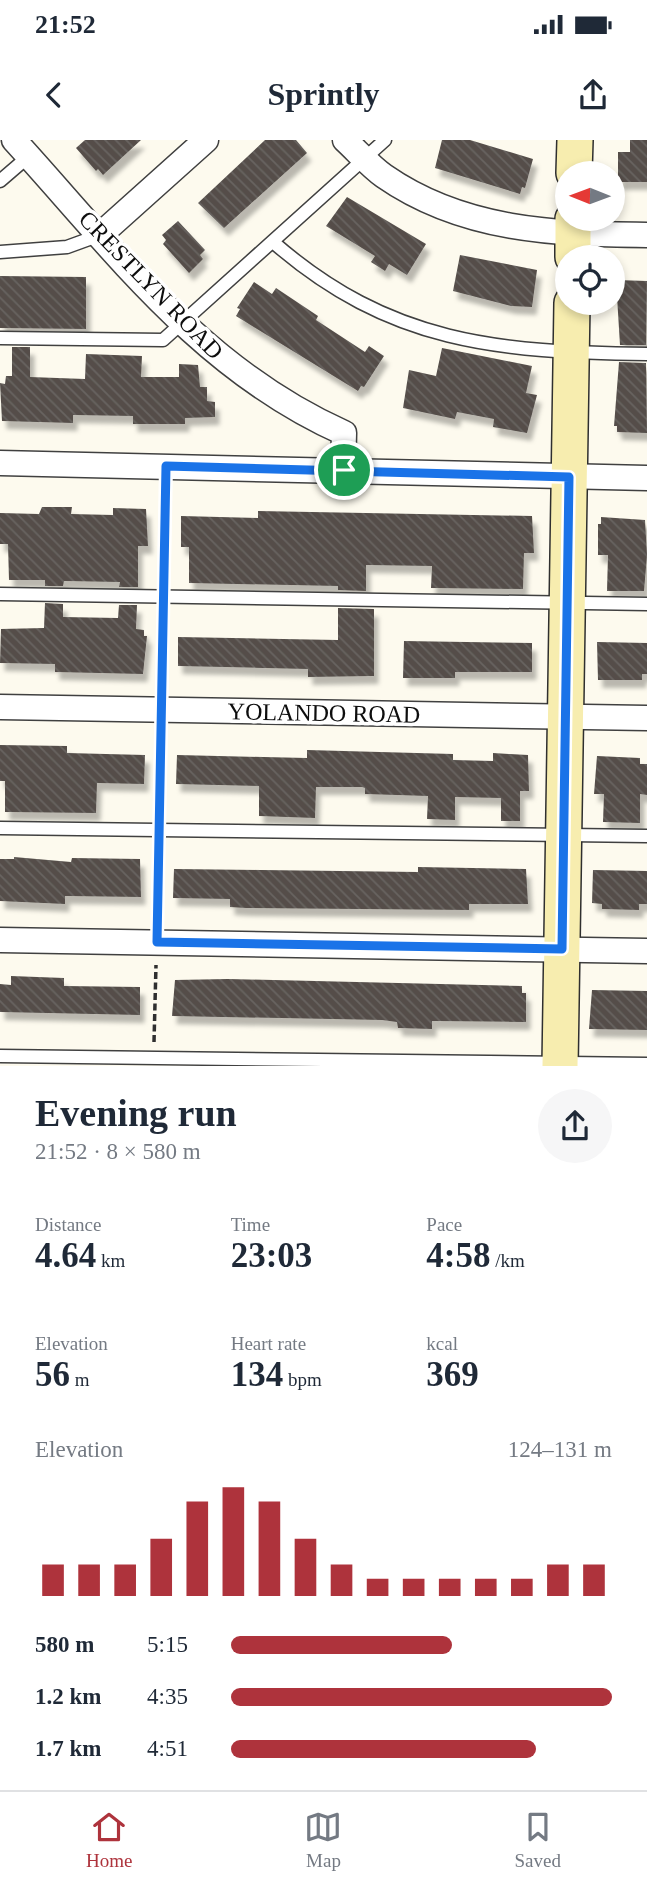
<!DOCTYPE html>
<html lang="en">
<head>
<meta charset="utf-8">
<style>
  body { margin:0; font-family:"Times New Roman",serif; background:#f6f6f7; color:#1f2937; height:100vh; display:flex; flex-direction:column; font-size:26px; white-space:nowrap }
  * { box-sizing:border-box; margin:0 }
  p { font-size:23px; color:#747a83 }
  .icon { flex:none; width:38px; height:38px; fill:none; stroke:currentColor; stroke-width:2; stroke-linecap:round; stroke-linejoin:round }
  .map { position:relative; height:926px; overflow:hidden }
  .panel { display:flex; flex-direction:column; background:#fff; flex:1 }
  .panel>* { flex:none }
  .needle { width:46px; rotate:271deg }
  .buttons { position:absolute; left:555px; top:21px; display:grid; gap:14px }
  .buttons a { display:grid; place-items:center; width:70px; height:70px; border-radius:50%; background:#fff; box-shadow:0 4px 10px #0003; font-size:35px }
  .pin { position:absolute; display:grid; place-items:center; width:60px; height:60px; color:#fff; margin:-30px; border:4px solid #fff; border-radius:50%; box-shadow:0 2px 7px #0007 }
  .round { display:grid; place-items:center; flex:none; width:74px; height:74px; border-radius:37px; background:#f6f6f7 }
  .overview { display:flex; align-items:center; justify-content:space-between; height:119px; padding:0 35px }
  h1 { font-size:38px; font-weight:600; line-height:52px }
  .stats { display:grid; grid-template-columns:repeat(3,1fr); gap:10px; height:119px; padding:7px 35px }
  .stats div { display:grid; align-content:center }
  .stats b { font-size:35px; font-weight:600 }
  .stats small { font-size:19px; font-weight:400 }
  .stats p { font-size:19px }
  .chart { height:196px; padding:14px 35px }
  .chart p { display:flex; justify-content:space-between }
  .chart svg { width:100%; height:126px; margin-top:7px; stroke:#ae333c; stroke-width:6 }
  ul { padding:0 35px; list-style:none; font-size:23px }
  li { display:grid; grid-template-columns:112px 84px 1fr; align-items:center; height:52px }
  li i { height:18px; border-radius:9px; background:#ae333c }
  .status { display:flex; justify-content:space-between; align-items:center; height:49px; padding:0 35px; background:#fff; direction:ltr }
  .status svg { height:19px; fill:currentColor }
  header { display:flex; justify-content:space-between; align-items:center; height:91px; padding:0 35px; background:#fff; font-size:32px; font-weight:600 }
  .tab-bar { display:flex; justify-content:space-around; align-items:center; height:98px; border-top:2px solid #e0e1e3; background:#fff; font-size:19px; color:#747a83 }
  .tab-bar a { display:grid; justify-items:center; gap:4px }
  .tab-bar .on { color:#ae333c }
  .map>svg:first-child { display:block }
</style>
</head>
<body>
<div class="status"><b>21:52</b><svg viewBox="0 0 49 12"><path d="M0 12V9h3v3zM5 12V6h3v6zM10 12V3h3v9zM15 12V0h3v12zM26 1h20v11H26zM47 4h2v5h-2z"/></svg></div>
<header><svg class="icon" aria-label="back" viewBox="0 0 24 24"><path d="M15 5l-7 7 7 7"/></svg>Sprintly<svg class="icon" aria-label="share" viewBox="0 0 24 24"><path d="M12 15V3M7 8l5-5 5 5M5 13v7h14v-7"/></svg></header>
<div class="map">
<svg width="647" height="926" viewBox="0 0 647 926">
  <defs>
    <pattern id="building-back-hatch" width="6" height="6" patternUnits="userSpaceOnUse" patternTransform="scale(1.75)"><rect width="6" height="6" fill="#544e4a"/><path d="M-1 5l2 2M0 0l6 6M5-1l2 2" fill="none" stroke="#686360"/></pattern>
    <filter id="shadow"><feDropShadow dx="4.5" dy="8" stdDeviation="2" flood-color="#0004"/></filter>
  </defs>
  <rect width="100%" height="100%" fill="#fdfaee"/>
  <!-- building -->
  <path fill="url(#building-back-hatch)" filter="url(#shadow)" d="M 85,0 L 141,0 L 103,35 L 98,29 L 96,31 L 76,8 Z
    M 265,0 L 296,0 L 307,13 L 224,88 L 198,63 Z
    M 442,0 L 470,0 L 533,19 L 525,48 L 522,47 L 520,54 L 435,28 Z
    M 630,0 L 647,0 L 647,42 L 618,42 L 618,12 L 630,12 Z
    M 347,57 L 426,104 L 407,135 L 389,124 L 385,131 L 371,122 L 375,116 L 326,86 Z
    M 178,81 L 205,110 L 200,115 L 203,119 L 189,133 L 163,104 L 166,100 L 162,95 Z
    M 460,115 L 537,130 L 532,167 L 511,166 L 453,151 Z
    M 0,136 L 86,137 L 86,189 L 0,188 Z
    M 616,140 L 647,141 L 646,205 L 620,205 Z
    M 254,142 L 272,154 L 276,148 L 318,176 L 316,180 L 365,212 L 369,206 L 384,216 L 364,247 L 361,246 L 358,251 L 236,176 L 240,169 L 237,168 Z
    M 12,207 L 30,207 L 30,237 L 85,239 L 86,214 L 142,216 L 141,237 L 179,237 L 179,224 L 198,225 L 200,247 L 207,247 L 207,261 L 215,262 L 215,277 L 185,278 L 185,284 L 133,284 L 133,276 L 73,275 L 73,283 L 2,281 L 0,243 L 5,244 L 6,236 L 12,236 Z
    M 442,208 L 532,226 L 526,253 L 537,255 L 527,293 L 493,287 L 494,279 L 457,272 L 455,279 L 403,268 L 409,230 L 436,236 Z
    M 619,222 L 646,223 L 647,293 L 617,292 L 617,286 L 614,286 Z
    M 42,367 L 72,367 L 71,374 L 113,375 L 113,368 L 146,369 L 148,406 L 138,406 L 138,447 L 119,447 L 120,442 L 64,441 L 63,446 L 45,446 L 45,440 L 9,440 L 8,404 L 0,404 L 0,373 L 39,374 Z
    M 258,371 L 532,376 L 534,413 L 524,413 L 523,449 L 431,448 L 432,426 L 366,425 L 366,451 L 338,450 L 338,446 L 189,443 L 189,407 L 181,407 L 181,376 L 258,378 Z
    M 601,377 L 645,380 L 647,415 L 644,451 L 607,451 L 608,415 L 598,415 L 598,384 L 601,384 Z
    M 45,463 L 63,464 L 63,477 L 118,478 L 119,465 L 137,465 L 136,489 L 144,490 L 144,496 L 147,496 L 143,534 L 55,532 L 55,524 L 0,523 L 1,489 L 44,488 Z
    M 338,468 L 374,469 L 374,536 L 308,537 L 308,529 L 178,526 L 178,497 L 338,500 Z
    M 404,501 L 532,503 L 532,532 L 455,532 L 455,538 L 403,538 Z
    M 597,502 L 647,503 L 647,534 L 642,534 L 642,540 L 598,540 Z
    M 0,605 L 67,606 L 67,613 L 145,615 L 144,644 L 97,643 L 96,673 L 5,672 L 5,641 L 0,641 Z
    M 307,610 L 453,614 L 453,620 L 493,621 L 493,613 L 528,615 L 529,651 L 520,651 L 520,681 L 501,681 L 501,658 L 455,657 L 455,680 L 427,679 L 428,656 L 365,654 L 365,648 L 362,647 L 316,647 L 315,678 L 259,676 L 259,646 L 176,644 L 177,615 L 307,618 Z
    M 597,616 L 640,618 L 640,624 L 647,624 L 647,655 L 640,654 L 640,683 L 603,682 L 604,654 L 594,654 Z
    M 14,717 L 71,722 L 72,718 L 140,719 L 141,757 L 65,756 L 65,764 L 0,761 L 0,719 L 14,719 Z
    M 418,727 L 526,729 L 528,764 L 469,764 L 469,770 L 246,768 L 230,767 L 230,759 L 173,758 L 174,729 L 418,732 Z
    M 593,730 L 647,731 L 647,764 L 639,764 L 639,770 L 602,769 L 602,764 L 592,763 Z
    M 11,836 L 64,838 L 64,846 L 140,847 L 140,875 L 0,872 L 0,844 L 11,845 Z
    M 228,839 L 522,846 L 522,853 L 526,853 L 526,882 L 432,881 L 432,889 L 398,888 L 397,882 L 382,880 L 172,876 L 175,840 Z
    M 592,850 L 647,851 L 647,890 L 589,889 Z"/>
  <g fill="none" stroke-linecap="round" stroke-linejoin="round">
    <!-- lane casing -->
    <g stroke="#404040" stroke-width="15">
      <path id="lane" d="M 0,41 L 29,16
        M 273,102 C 390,204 498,212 647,214
        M 0,112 L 67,107 L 100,95
        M 0,198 L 163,200 L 385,0
        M 0,454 L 647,464
        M 0,688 L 647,696
        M 0,916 L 647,924"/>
    </g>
    <!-- street casing -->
    <g stroke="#404040" stroke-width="27">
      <path id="street" d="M 14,0 C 116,112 202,230 344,293 L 343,330
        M 345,0 C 358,12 370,26 384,36 C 463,91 555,94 647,95
        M 100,95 L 206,0
        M 0,323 L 647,338
        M 0,567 L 647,578
        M 0,800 L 647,811"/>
    </g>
    <!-- secondary casing -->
    <g stroke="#2f2f2f" stroke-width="38">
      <path id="secondary" d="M 574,33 L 575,0
        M 573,117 L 573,79
        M 560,926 L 572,163"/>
    </g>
    <!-- path -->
    <path stroke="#2f2f2f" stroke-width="3.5" stroke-dasharray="7 3.5" stroke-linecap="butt" d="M 164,443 L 165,349
      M 162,548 L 164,472
      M 159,674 L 161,591
      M 157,783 L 158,706
      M 154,902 L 156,825"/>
    <!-- lane -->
    <use href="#lane" stroke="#fff" stroke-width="12"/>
    <!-- street -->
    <use href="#street" stroke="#fff" stroke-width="24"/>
    <!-- secondary -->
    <use href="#secondary" stroke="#f7edaf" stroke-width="35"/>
  </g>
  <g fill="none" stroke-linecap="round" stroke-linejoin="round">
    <!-- route casing -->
    <g stroke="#fff" stroke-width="14">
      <path id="route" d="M 166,326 L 569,337 L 562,809 L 157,802 Z"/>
    </g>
    <!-- route -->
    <use href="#route" stroke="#1a73e8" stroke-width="9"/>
  </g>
  <g text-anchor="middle" stroke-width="7" stroke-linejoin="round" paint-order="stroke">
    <!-- street labels -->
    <g font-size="24" fill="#0d0d0d" stroke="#fff">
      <text transform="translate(151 145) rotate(46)" y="8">CRESTLYN ROAD</text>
      <text transform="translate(324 573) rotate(1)" y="8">YOLANDO ROAD</text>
    </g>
  </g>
</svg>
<div class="buttons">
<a><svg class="needle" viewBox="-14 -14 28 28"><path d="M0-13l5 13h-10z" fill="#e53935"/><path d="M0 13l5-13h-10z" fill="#747a83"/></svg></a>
<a><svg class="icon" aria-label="locate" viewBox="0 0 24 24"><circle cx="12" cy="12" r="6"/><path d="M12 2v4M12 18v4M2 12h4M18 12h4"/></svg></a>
</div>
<div class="pin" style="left:344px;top:330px;background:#1e9e55"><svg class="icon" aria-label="arrive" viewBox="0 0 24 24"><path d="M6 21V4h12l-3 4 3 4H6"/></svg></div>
</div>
<section class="panel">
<div class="overview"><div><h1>Evening run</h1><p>21:52 · 8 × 580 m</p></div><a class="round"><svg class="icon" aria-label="share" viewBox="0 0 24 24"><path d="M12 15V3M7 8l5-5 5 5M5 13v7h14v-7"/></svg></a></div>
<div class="stats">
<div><p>Distance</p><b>4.64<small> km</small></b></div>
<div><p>Time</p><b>23:03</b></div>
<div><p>Pace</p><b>4:58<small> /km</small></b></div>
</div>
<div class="stats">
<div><p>Elevation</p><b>56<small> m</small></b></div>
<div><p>Heart rate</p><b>134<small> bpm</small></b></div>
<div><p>kcal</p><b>369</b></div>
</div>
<div class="chart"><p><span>Elevation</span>124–131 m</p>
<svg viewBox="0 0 160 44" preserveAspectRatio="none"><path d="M5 44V33M15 44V33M25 44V33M35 44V24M45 44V11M55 44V6M65 44V11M75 44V24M85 44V33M95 44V38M105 44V38M115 44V38M125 44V38M135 44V38M145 44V33M155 44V33"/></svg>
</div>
<ul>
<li><b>580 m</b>5:15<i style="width:58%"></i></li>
<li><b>1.2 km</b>4:35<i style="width:100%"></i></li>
<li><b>1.7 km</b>4:51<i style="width:80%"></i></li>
</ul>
</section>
<nav class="tab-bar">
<a class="on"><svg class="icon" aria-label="home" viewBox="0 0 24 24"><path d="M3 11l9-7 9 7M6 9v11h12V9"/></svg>Home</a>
<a><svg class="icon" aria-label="map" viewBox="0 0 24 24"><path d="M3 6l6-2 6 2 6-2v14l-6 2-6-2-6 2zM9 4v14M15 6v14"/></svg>Map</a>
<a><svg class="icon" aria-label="saved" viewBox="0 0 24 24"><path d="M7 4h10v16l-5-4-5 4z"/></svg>Saved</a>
</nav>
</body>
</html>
